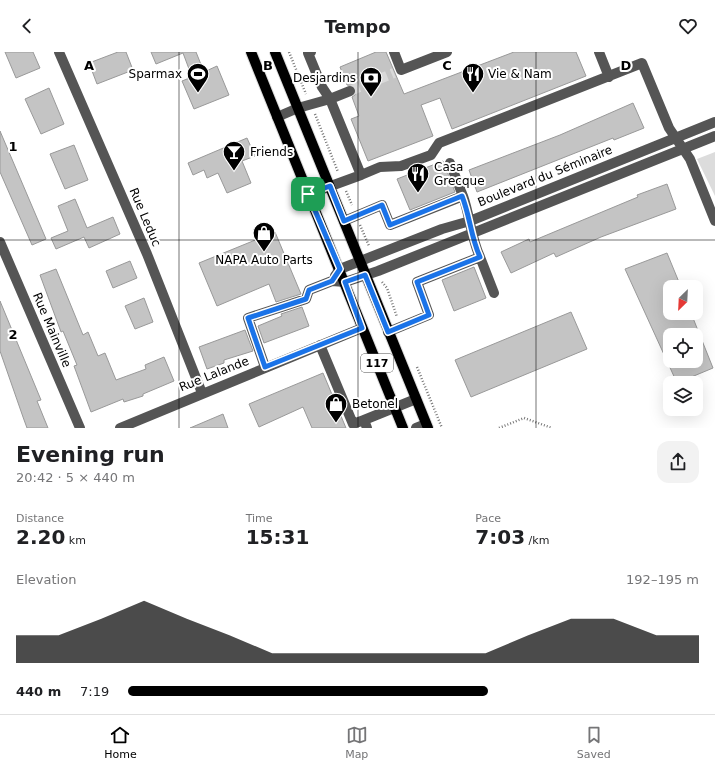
<!DOCTYPE html>
<html lang="en">
<head>
<meta charset="utf-8">
<style>
  body { margin:0; font-family:"DejaVu Sans",sans-serif; background:#f2f2f2; color:#202124; height:100vh; display:flex; flex-direction:column; font-size:15px; white-space:nowrap }
  * { box-sizing:border-box; margin:0 }
  p { font-size:13px; color:#757577 }
  .icon { flex:none; width:22px; height:22px; fill:none; stroke:currentColor; stroke-width:2; stroke-linecap:round; stroke-linejoin:round }
  .map { position:relative; height:376px; overflow:hidden }
  .drawer { display:flex; flex-direction:column; background:#fff; flex:1 }
  .drawer>* { flex:none }
  .needle { width:26px; rotate:204deg }
  .buttons { position:absolute; left:663px; top:228px; display:grid; gap:8px }
  .buttons a { display:grid; place-items:center; width:40px; height:40px; border-radius:8px; background:#fff; box-shadow:0 4px 16px #0002; font-size:20px }
  .pin { position:absolute; display:grid; place-items:center; width:34px; height:34px; color:#fff; margin:-17px; border-radius:8px; box-shadow:0 2px 6px #0006 }
  .round { display:grid; place-items:center; flex:none; width:42px; height:42px; border-radius:12px; background:#f2f2f2 }
  .headline { display:flex; align-items:center; justify-content:space-between; height:68px; padding:0 16px }
  h1 { font-size:22px; font-weight:600; line-height:30px }
  .metrics { display:grid; grid-template-columns:repeat(3,1fr); gap:6px; height:68px; padding:4px 16px }
  .metrics div { display:grid; align-content:center }
  .metrics b { font-size:20px; font-weight:600 }
  .metrics small { font-size:11px; font-weight:400 }
  .metrics p { font-size:11px }
  .chart { height:112px; padding:8px 16px }
  .chart p { display:flex; justify-content:space-between }
  .chart svg { width:100%; height:72px; margin-top:4px; fill:#000; opacity:.7 }
  ul { padding:0 16px; list-style:none; font-size:13px }
  li { display:grid; grid-template-columns:64px 48px 1fr; align-items:center; height:30px }
  li i { height:10px; border-radius:5px; background:#000 }
  header { display:flex; justify-content:space-between; align-items:center; height:52px; padding:0 16px; background:#fff; font-size:18px; font-weight:600 }
  .tab-bar { display:flex; justify-content:space-around; align-items:center; height:56px; border-top:1px solid #e0e0e0; background:#fff; font-size:11px; color:#757577 }
  .tab-bar a { display:grid; justify-items:center; gap:2px }
  .tab-bar .selected { color:#000 }
  .map>svg:first-child { display:block }
</style>
</head>
<body>
<header><svg class="icon" aria-label="back" viewBox="0 0 24 24"><path d="M15 5l-7 7 7 7"/></svg>Tempo<svg class="icon" aria-label="heart" viewBox="0 0 24 24"><path d="M12 20l-8-8c-3-5 5-10 8-4 3-6 11-1 8 4z"/></svg></header>
<div class="map">
<svg width="715" height="376" viewBox="0 0 715 376">
  <rect width="100%" height="100%" fill="#fff"/>
  <!-- green -->
  <path fill="#dcdcdc" d="M 715,100 L 715,144 L 697,107 Z"/>
  <!-- building -->
  <path fill="#c4c4c4" stroke="#999" fill-rule="evenodd" d="M 5,0 L 33,0 L 40,16 L 16,26 Z
    M 118,0 L 126,0 L 133,18 L 97,32 L 89,11 Z
    M 151,0 L 196,0 L 204,20 L 217,14 L 229,43 L 194,57 L 182,29 L 192,25 L 183,1 L 156,12 Z
    M 376,0 L 386,0 L 404,42 L 514,0 L 576,0 L 586,24 L 452,77 L 440,46 L 421,53 L 433,84 L 368,109 L 351,67 L 359,64 L 352,45 L 355,43 L 356,37 L 354,34 L 347,33 L 340,15 Z
    M 49,36 L 64,72 L 41,82 L 25,47 Z
    M 633,51 L 644,76 L 614,88 L 613,86 L 477,140 L 469,118 L 560,83 Z
    M 0,79 L 46,187 L 32,193 L 0,120 Z
    M 247,86 L 255,104 L 242,109 L 251,131 L 227,141 L 218,121 L 207,126 L 204,118 L 193,123 L 188,111 Z
    M 74,93 L 88,128 L 65,137 L 50,102 Z
    M 443,109 L 455,140 L 410,158 L 397,127 Z
    M 667,132 L 676,157 L 601,185 L 556,205 L 554,201 L 511,221 L 501,200 L 529,187 L 530,190 L 638,145 L 637,143 Z
    M 75,147 L 87,176 L 113,165 L 120,182 L 89,196 L 84,185 L 56,197 L 51,186 L 68,179 L 58,154 Z
    M 275,180 L 301,242 L 276,250 L 269,232 L 217,254 L 199,211 Z
    M 667,201 L 681,235 L 670,235 L 670,261 L 691,261 L 713,316 L 677,331 L 625,217 ZM 670,283 L 696,283 L 696,309 L 670,309 Z
    M 130,209 L 137,226 L 113,236 L 106,219 Z
    M 474,215 L 486,246 L 454,259 L 442,228 Z
    M 56,217 L 83,283 L 88,280 L 98,304 L 105,301 L 116,328 L 146,317 L 145,313 L 164,305 L 174,329 L 143,342 L 143,344 L 124,350 L 123,347 L 91,360 L 74,314 L 77,313 L 63,279 L 61,280 L 40,223 Z
    M 144,246 L 153,270 L 135,277 L 125,254 Z
    M 0,249 L 41,348 L 37,349 L 48,376 L 27,376 L 23,365 L 0,299 Z
    M 302,255 L 309,274 L 264,291 L 258,274 L 282,264 L 281,262 Z
    M 571,260 L 587,297 L 471,345 L 455,308 Z
    M 245,278 L 253,299 L 224,308 L 224,311 L 207,317 L 199,295 Z
    M 323,321 L 346,376 L 312,376 L 303,355 L 259,375 L 249,352 Z
    M 223,362 L 228,376 L 190,376 Z"/>
  <g fill="none" stroke-linecap="round" stroke-linejoin="round">
    <!-- minor-tunnel -->
    <path stroke="#d9d9d9" stroke-width="10" stroke-dasharray="10 5" stroke-linecap="butt" d="M 350,39 L 394,21"/>
    <!-- major casing -->
    <g stroke="#dbdbdb" stroke-width="12">
      <path id="major" d="M 251,0 L 403,376
        M 275,0 L 428,376"/>
    </g>
    <!-- path -->
    <path stroke="#777" stroke-width="2.5" stroke-dasharray="1 2" stroke-linecap="butt" d="M 289,0 L 306,42
      M 315,62 L 338,120
      M 346,139 L 352,153
      M 360,173 L 369,194
      M 382,230 L 387,236 L 397,265
      M 417,315 L 442,376
      M 499,376 L 524,366 L 552,376"/>
    <!-- minor -->
    <path stroke="#555" stroke-width="10" d="M 59,0 L 147,202 L 202,341
      M 311,0 L 308,1 L 322,35 L 330,47 L 350,39
      M 394,0 L 401,18 L 447,0
      M 599,0 L 609,25
      M 277,65 L 298,56 L 330,47 L 361,123 L 309,142
      M 450,111 L 463,144
      M 361,123 L 380,115 L 401,114 L 431,103 L 439,91 L 642,11 L 669,76 L 690,107 L 715,169
      M 344,169 L 382,153 L 390,173 L 463,144 C 470,164 471,186 480,205
      M 0,190 L 80,376
      M 335,224 L 340,217 L 442,177 L 470,169 L 715,70
      M 388,280 L 429,263 L 417,230 L 480,205 L 494,241
      M 320,293 L 353,372 L 364,368 L 367,376
      M 265,315 L 248,266 L 306,247 L 309,238 L 332,229 L 345,230 L 378,219 L 715,84
      M 364,368 L 416,347
      M 120,376 L 362,276
      M 416,376 L 426,372"/>
    <!-- major -->
    <use href="#major" stroke="#000" stroke-width="10"/>
  </g>
  <g fill="none" stroke-linecap="round" stroke-linejoin="round">
    <!-- route casing -->
    <g stroke="#fff" stroke-width="8">
      <path id="route" d="M 330,134 L 344,169 L 382,153 L 390,173 L 462,144 C 470,164 471,186 480,205 L 417,230 L 429,263 L 388,280 L 365,223 L 345,230 L 362,276 L 265,315 L 248,266 L 306,247 L 309,238 L 332,229 L 340,217 L 308,142 Z"/>
    </g>
    <!-- route -->
    <use href="#route" stroke="#1a73e8" stroke-width="5"/>
  </g>
  <!-- grid -->
  <path fill="none" stroke="#000" stroke-width="1" stroke-opacity="0.55" d="M 179,0 L 179,376M 358,0 L 358,376M 536,0 L 536,376M 0,188 L 715,188"/>
  <!-- icons -->
  <defs>
    <g id="stadium-pin" transform="scale(1.15)"><path d="M0 17L-7.5 6A9.5 9.5 0 1 1 7.5 6Z" fill="#000" stroke="#fff"/><path d="M0-5a6.5 5 0 1 0 0 10a6.5 5 0 1 0 0-10ZM-3.5-1.8h7v3.6h-7Z" fill="#fff"/></g>
    <g id="restaurant-pin" transform="scale(1.15)"><path d="M0 17L-7.5 6A9.5 9.5 0 1 1 7.5 6Z" fill="#000" stroke="#fff"/><path d="M-5-6h1v4h1v-4h1v4h1v-4h1v5L-1.5 .5V6h-2V.5L-5-1ZM5-6V6H3V1.5H1.5Q1.5-4 5-6Z" fill="#fff"/></g>
    <g id="bank-pin" transform="scale(1.15)"><path d="M0 17L-7.5 6A9.5 9.5 0 1 1 7.5 6Z" fill="#000" stroke="#fff"/><path d="M-6-4H6V4H-6ZM0-2.3a2.3 2.3 0 1 0 0 4.6a2.3 2.3 0 1 0 0-4.6Z" fill="#fff"/></g>
    <g id="bar-pin" transform="scale(1.15)"><path d="M0 17L-7.5 6A9.5 9.5 0 1 1 7.5 6Z" fill="#000" stroke="#fff"/><path d="M-6-5H6L.8 .8V4.5H3.5V6h-7V4.5H-.8V.8Z" fill="#fff"/></g>
    <g id="shop-pin" transform="scale(1.15)"><path d="M0 17L-7.5 6A9.5 9.5 0 1 1 7.5 6Z" fill="#000" stroke="#fff"/><path d="M-5-2.5h2.3a2.7 3.5 0 0 1 5.4 0H5L5.5 6h-11ZM-1.5-2.5h3a1.5 2.3 0 0 0-3 0Z" fill="#fff"/></g>
  </defs>
  <g fill-rule="evenodd">
    <use href="#stadium-pin" x="198" y="22"/>
    <use href="#restaurant-pin" x="473" y="22"/>
    <use href="#bank-pin" x="371" y="26"/>
    <use href="#bar-pin" x="234" y="100"/>
    <use href="#restaurant-pin" x="418" y="122"/>
    <use href="#shop-pin" x="264" y="181"/>
    <use href="#shop-pin" x="336" y="352"/>
  </g>
  <g text-anchor="middle" stroke-width="4" stroke-linejoin="round" paint-order="stroke">
    <!-- shield labels -->
    <rect fill="#fff" stroke="#4c4c4c" stroke-width="1" x="361" y="302" width="32" height="18" rx="3"/>
    <g font-size="11" font-weight="bold" fill="#000">
      <text x="377" y="315">117</text>
    </g>
    <!-- poi labels -->
    <g font-size="12" fill="#000" stroke="#fff" text-anchor="start">
      <text x="182" y="26" text-anchor="end">Sparmax</text>
      <text x="488" y="26">Vie &amp; Nam</text>
      <text x="356" y="30" text-anchor="end">Desjardins</text>
      <text x="250" y="104">Friends</text>
      <text x="434" y="119">Casa<tspan x="434" dy="14">Grecque</tspan></text>
      <text x="264" y="212" text-anchor="middle">NAPA Auto Parts</text>
      <text x="352" y="356">Betonel</text>
    </g>
    <!-- street labels -->
    <g font-size="12" fill="#000" stroke="#fff">
      <text transform="translate(545 124) rotate(-22)" y="4">Boulevard du Séminaire</text>
      <text transform="translate(145 165) rotate(67)" y="4">Rue Leduc</text>
      <text transform="translate(52 278) rotate(67)" y="4">Rue Mainville</text>
      <text transform="translate(214 322) rotate(-22)" y="4">Rue Lalande</text>
    </g>
  </g>
  <g font-size="13" text-anchor="middle" font-weight="bold" fill="#000" stroke="#fff" stroke-width="4" stroke-linejoin="round" paint-order="stroke">
    <text x="89" y="18">A</text>
    <text x="268" y="18">B</text>
    <text x="447" y="18">C</text>
    <text x="626" y="18">D</text>
    <text x="13" y="99">1</text>
    <text x="13" y="287">2</text>
  </g>
</svg>
<div class="buttons">
<a><svg class="needle" viewBox="-14 -14 28 28"><path d="M0-13l5 13h-10z" fill="#e53935"/><path d="M0 13l5-13h-10z" fill="#757577"/></svg></a>
<a><svg class="icon" aria-label="locate" viewBox="0 0 24 24"><circle cx="12" cy="12" r="6"/><path d="M12 2v4M12 18v4M2 12h4M18 12h4"/></svg></a>
<a><svg class="icon" aria-label="layers" viewBox="0 0 24 24"><path d="M12 4l9 5-9 5-9-5zM3 14l9 5 9-5"/></svg></a>
</div>
<div class="pin" style="left:308px;top:142px;background:#1e9e55"><svg class="icon" aria-label="arrive" viewBox="0 0 24 24"><path d="M6 21V4h12l-3 4 3 4H6"/></svg></div>
</div>
<section class="drawer">
<div class="headline"><div><h1>Evening run</h1><p>20:42 · 5 × 440 m</p></div><a class="round"><svg class="icon" aria-label="share" viewBox="0 0 24 24"><path d="M12 15V3M7 8l5-5 5 5M5 13v7h14v-7"/></svg></a></div>
<div class="metrics">
<div><p>Distance</p><b>2.20<small> km</small></b></div>
<div><p>Time</p><b>15:31</b></div>
<div><p>Pace</p><b>7:03<small> /km</small></b></div>
</div>
<div class="chart"><p><span>Elevation</span>192–195 m</p>
<svg viewBox="0 0 160 44" preserveAspectRatio="none"><path d="M0 44V27L10 27L20 17L30 6L40 17L50 27L60 38L70 38L80 38L90 38L100 38L110 38L120 27L130 17L140 17L150 27L160 27V44z"/></svg>
</div>
<ul>
<li><b>440 m</b>7:19<i style="width:63%"></i></li>
</ul>
</section>
<nav class="tab-bar">
<a class="selected"><svg class="icon" aria-label="home" viewBox="0 0 24 24"><path d="M3 11l9-7 9 7M6 9v11h12V9"/></svg>Home</a>
<a><svg class="icon" aria-label="map" viewBox="0 0 24 24"><path d="M3 6l6-2 6 2 6-2v14l-6 2-6-2-6 2zM9 4v14M15 6v14"/></svg>Map</a>
<a><svg class="icon" aria-label="saved" viewBox="0 0 24 24"><path d="M7 4h10v16l-5-4-5 4z"/></svg>Saved</a>
</nav>
</body>
</html>
